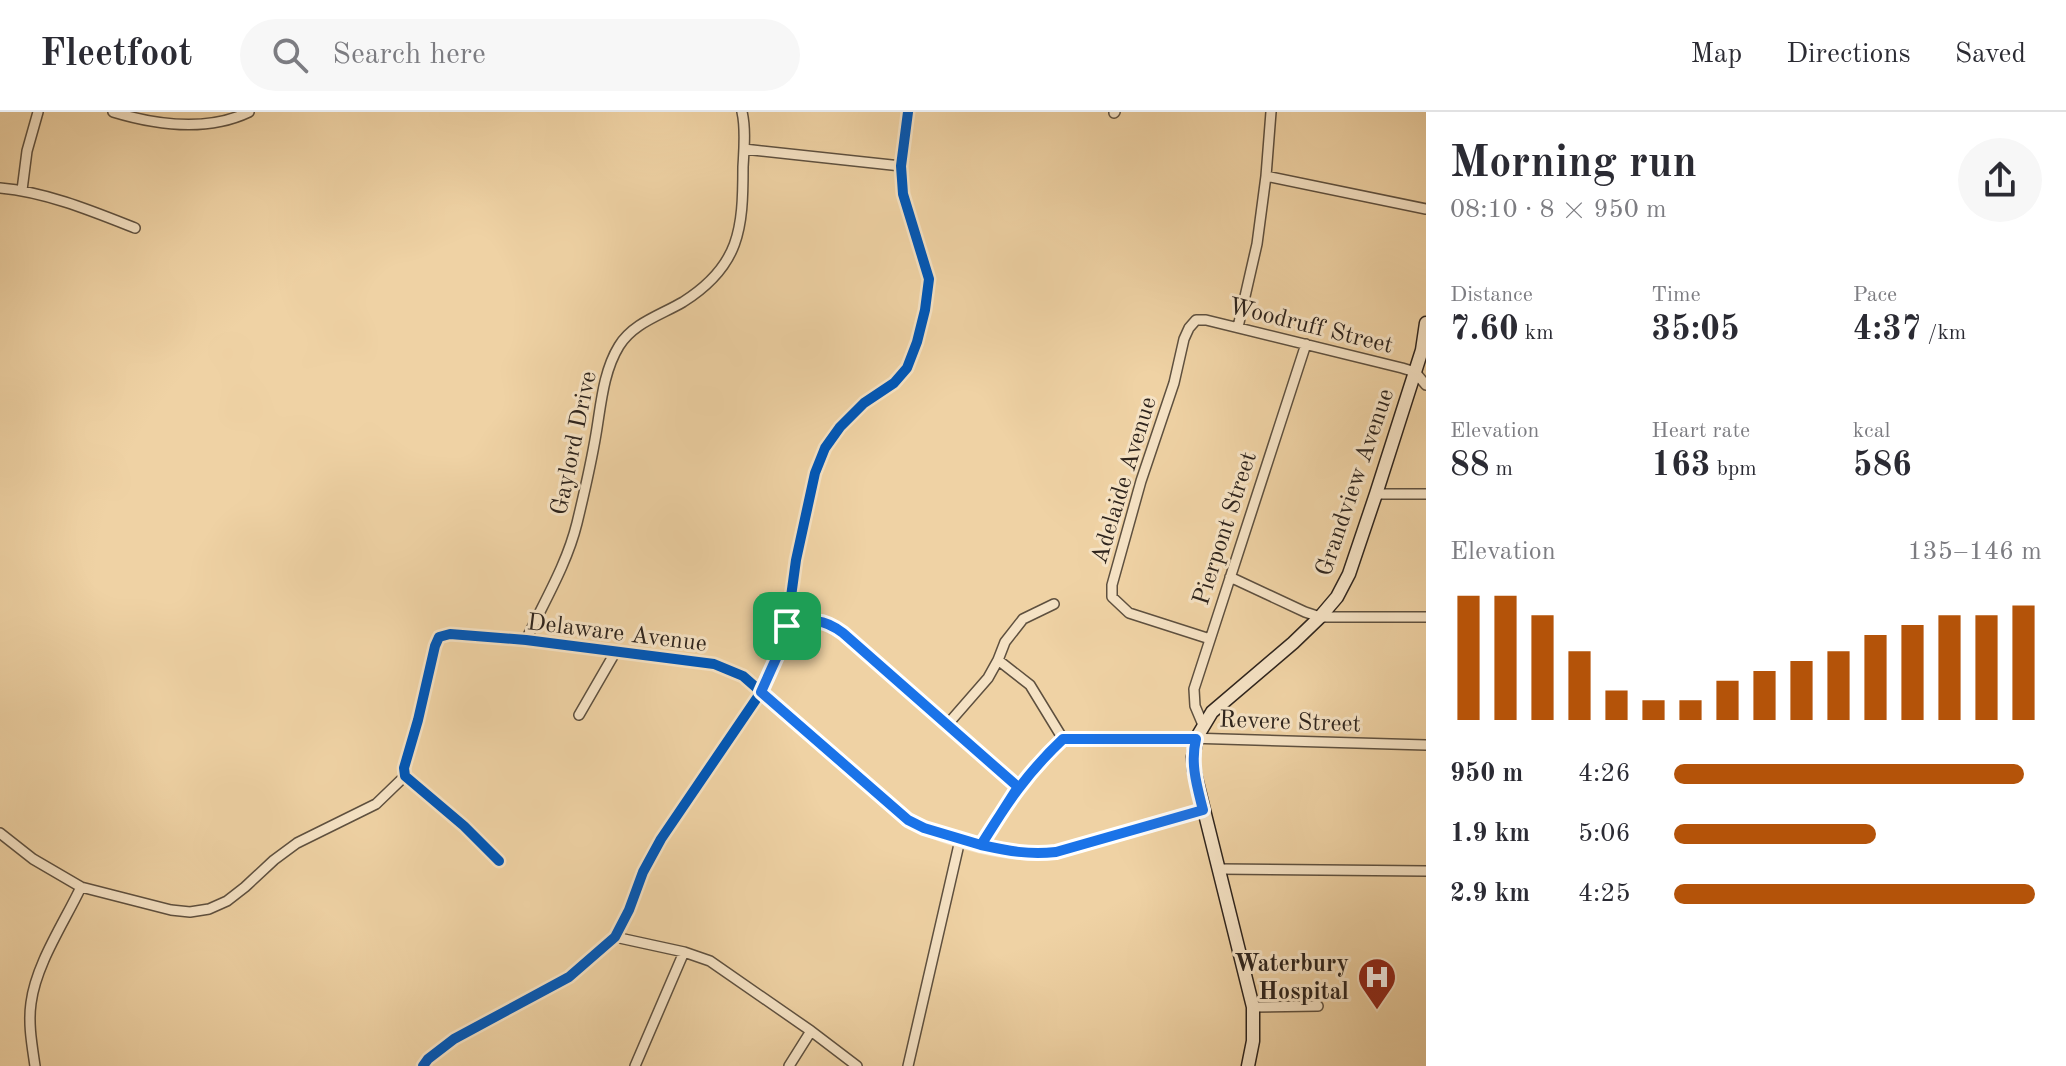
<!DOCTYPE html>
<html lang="en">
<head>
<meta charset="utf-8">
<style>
  body { margin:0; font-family:"Old Standard TT",serif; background:#f7f7f7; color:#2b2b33; height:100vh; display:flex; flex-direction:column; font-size:30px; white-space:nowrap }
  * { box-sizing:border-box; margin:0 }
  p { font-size:26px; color:#7c7c81 }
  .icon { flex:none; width:44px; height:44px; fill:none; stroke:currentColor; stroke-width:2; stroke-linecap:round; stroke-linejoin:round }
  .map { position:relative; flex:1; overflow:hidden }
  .panel { display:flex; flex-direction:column; background:#fff; width:640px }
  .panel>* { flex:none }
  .pin { position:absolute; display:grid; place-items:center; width:68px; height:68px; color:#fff; margin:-34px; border-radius:16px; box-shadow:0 4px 12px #0006 }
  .round { display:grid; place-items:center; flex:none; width:84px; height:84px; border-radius:42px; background:#f7f7f7 }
  .summary { display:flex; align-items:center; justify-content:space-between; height:136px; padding:0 24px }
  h1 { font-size:44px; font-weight:700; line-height:60px }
  .figures { display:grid; grid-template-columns:repeat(3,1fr); gap:12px; height:136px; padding:8px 24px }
  .figures div { display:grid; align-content:center }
  .figures b { font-size:34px; font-weight:700 }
  .figures small { font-size:22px; font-weight:400 }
  .figures p { font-size:22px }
  .chart { height:224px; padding:16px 24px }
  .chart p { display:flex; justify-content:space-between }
  .chart svg { width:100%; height:144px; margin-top:8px; stroke:#b45309; stroke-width:6 }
  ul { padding:0 24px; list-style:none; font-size:26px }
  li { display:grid; grid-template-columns:128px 96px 1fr; align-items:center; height:60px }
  li i { height:20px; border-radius:10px; background:#b45309 }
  header { display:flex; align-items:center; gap:48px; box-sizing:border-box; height:112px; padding:0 40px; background:#fff; border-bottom:2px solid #e1e1e2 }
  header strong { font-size:38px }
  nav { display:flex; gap:44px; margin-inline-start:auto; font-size:28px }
  .search { width:560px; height:72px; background:#f7f7f7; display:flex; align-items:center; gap:20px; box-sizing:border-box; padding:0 28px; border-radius:44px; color:#7c7c81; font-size:30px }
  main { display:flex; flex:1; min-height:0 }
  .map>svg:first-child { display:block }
</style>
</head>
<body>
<header>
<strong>Fleetfoot</strong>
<div class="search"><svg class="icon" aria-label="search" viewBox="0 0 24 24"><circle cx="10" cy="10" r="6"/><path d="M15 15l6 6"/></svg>Search here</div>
<nav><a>Map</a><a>Directions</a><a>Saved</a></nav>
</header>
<main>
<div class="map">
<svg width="1426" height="954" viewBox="0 0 1426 954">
  <rect width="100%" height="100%" fill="#efd2a4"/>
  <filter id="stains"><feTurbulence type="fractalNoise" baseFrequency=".0025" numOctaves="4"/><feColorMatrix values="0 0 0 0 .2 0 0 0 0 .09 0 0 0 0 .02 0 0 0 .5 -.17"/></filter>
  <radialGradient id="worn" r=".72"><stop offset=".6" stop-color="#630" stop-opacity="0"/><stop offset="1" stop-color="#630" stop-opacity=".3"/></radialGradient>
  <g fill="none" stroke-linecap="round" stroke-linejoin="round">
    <!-- street casing -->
    <g stroke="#5e503f" stroke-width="12">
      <path id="street" d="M 113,0 C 156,13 207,20 249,0
        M 1114,1 L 1115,0
        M 744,37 L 901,54
        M 1266,64 L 1426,97
        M 0,76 C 46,80 92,99 135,116
        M 22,78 L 27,39 L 38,0
        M 1238,215 L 1257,132 L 1266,64 L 1271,0
        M 1376,382 L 1426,382
        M 1230,465 L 1305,500 L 1320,505 L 1426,505
        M 787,514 C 812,509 821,505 843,521 L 1018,675
        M 1210,527 L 1129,501 L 1112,485 L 1112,473 L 1141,369 L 1174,271 L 1184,227 L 1189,216 L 1196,208 L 1206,208 L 1402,256 L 1415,260 L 1426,273
        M 526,528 C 544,490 567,452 577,411 C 584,382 591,352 596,322 C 601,293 603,260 619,234 C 633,211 661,203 683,190 C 740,154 743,117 743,55 C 744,37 746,17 742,0
        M 998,548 L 1030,573 L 1063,627 L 1155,625 L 1426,633
        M 579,603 L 616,539
        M 947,613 L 988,566 L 998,548 L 1005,530 L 1023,507 L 1054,492
        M 1203,613 L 1195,594 L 1194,577 L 1306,232
        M 0,721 L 33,747 L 81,775 L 171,798 L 190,800 L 209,797 L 227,789 L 245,775 L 274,748 L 297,731 L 376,692 L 405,664
        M 981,733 C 1007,691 1028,661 1063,627
        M 499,749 L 464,714 L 405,664 L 404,656 L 418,608 L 435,534 L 439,525 L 450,522 L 526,528 L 714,552 L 743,564 L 908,708 C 950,729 1010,746 1056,740 L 1203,698
        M 1220,757 L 1426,759
        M 615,825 L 684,840 L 710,849 L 811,919 L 857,954
        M 1253,895 L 1318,894
        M 35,954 C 32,933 28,912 31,891 C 36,852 64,811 81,775
        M 423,954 L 428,947 L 454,927 L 569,865 L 615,825 L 629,798 L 643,760 L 661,727 L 761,580 L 779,540 L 787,514 L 796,448 L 815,361 L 825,336 L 840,315 L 864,291 L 894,271 L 907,256 L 917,230 L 925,198 L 929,167 L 903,82 L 901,54 L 908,0
        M 635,954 L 684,840
        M 789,954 L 811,919
        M 908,954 L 960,728"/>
    </g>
    <!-- secondary casing -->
    <g stroke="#2e241d" stroke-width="15">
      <path id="secondary" d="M 1248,954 L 1253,929 L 1253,895 L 1194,658 L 1193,645 L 1197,625 L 1212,600 L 1293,531 L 1320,505 L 1337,485 L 1349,462 L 1376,382 L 1422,238 L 1426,211"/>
    </g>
    <!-- street -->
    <use href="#street" stroke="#f5e2c4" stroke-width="9"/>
    <!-- secondary -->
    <use href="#secondary" stroke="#f5e2c4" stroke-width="12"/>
    <!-- cycleway casing -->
    <g stroke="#f5e2c4" stroke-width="15">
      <path id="cycleway" d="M 499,749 L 464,714 L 405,664 L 404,656 L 418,608 L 435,534 L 439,525 L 450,522 L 526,528 L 714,552 L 743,564 L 908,708 C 950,729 1010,746 1056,740 L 1203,698
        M 423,954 L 428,947 L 454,927 L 569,865 L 615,825 L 629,798 L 643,760 L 661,727 L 761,580 L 779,540 L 787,514 L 796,448 L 815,361 L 825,336 L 840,315 L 864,291 L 894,271 L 907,256 L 917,230 L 925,198 L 929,167 L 903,82 L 901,54 L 908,0"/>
    </g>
    <!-- cycleway -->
    <use href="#cycleway" stroke="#0057b8" stroke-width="10"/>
  </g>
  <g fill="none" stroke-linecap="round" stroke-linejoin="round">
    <!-- route casing -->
    <g stroke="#fff" stroke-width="16">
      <path id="route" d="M 787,514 L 779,540 L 761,580 L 908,708 L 924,716 L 981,733 C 1007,691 1027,661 1063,627 L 1196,627 C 1190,652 1197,674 1203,698 L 1056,740 C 1028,743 1009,739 981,733 L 1018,675 L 843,521 C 821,505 812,508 787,514"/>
    </g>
    <!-- route -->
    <use href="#route" stroke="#1a73e8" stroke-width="10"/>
  </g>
  <!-- icons -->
  <defs>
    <g id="hospital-pin" transform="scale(2)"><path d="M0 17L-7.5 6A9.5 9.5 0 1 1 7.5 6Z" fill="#8f2418" stroke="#f5e2c4"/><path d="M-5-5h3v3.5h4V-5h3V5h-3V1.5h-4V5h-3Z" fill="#fff"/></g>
  </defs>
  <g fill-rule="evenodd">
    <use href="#hospital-pin" x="1377" y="865"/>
  </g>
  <g text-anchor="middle" stroke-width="6" stroke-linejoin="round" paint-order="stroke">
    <!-- street labels -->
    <g font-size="24" fill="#2e241d" stroke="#f5e2c4">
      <text transform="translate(1311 213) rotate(14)" y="8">Woodruff Street</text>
      <text transform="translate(573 331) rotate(-78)" y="8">Gaylord Drive</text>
      <text transform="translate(1123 368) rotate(-73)" y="8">Adelaide Avenue</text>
      <text transform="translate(1354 370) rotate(-71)" y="8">Grandview Avenue</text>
      <text transform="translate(1224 416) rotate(-72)" y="8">Pierpont Street</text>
      <text transform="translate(617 520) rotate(7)" y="8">Delaware Avenue</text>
      <text transform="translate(1290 609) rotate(2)" y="8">Revere Street</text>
    </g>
    <!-- poi labels -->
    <g font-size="24" font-weight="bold" fill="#2e241d" stroke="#f5e2c4" text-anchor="end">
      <text x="1349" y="859">Waterbury<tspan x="1349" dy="28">Hospital</tspan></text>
    </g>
  </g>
  <rect width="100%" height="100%" filter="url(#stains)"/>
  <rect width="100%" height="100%" fill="url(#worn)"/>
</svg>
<div class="pin" style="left:787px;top:514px;background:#1e9e55"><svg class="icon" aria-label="arrive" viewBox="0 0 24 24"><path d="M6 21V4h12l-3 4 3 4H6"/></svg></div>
</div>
<section class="panel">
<div class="summary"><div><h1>Morning run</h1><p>08:10 · 8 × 950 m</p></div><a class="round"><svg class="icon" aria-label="share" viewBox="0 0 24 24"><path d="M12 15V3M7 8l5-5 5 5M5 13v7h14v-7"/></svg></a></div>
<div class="figures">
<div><p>Distance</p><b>7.60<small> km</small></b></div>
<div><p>Time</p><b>35:05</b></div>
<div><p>Pace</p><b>4:37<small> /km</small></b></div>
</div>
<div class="figures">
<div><p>Elevation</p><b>88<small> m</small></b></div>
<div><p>Heart rate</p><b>163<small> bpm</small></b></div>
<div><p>kcal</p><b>586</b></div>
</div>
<div class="chart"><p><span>Elevation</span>135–146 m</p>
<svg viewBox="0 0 160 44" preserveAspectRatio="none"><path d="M5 44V6M15 44V6M25 44V12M35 44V23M45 44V35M55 44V38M65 44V38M75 44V32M85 44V29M95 44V26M105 44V23M115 44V18M125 44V15M135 44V12M145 44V12M155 44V9"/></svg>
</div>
<ul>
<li><b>950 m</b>4:26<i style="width:95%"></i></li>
<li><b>1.9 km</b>5:06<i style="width:55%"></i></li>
<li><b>2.9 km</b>4:25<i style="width:98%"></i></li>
</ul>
</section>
</main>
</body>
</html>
